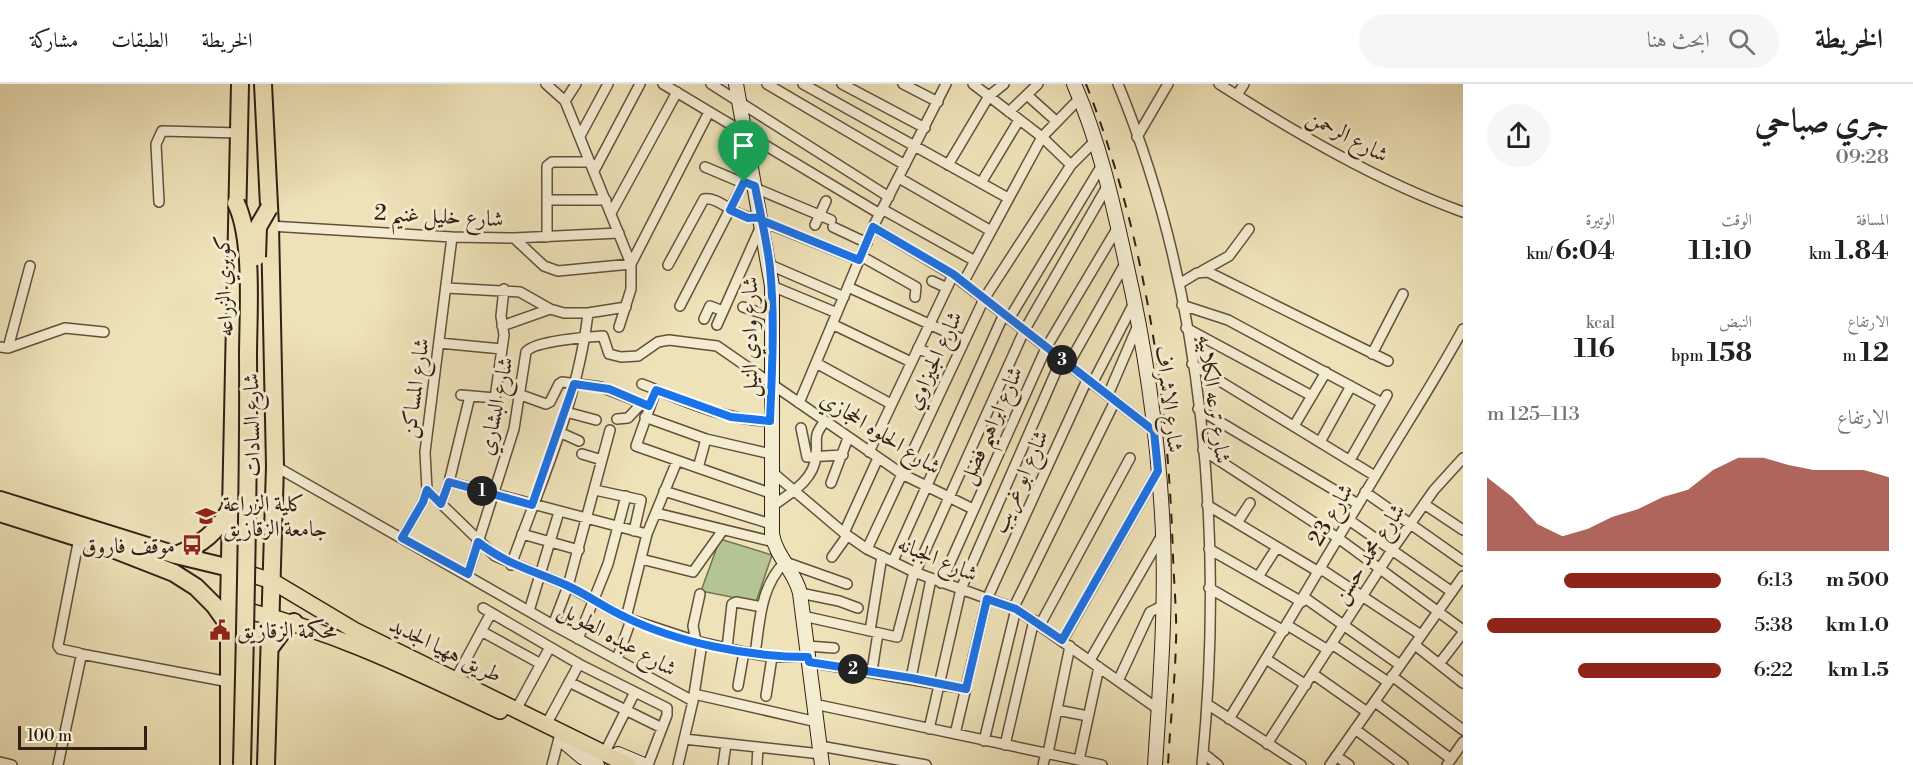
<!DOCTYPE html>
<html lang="ar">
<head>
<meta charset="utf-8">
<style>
  body { margin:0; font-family:"Libre Bodoni",Amiri,serif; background:#f6f6f6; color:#202124; direction:rtl; height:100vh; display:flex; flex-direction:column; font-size:22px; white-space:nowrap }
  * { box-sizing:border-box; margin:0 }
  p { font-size:20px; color:#757577 }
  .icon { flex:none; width:33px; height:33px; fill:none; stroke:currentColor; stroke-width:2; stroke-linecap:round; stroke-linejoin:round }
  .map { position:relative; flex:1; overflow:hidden; direction:ltr }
  .details { display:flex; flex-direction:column; background:#fff; width:450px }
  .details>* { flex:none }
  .scale { position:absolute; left:18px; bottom:15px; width:129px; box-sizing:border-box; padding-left:6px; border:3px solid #341f14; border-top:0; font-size:16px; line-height:21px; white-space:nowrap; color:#341f14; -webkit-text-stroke:4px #f4ecd1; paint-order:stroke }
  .pin { position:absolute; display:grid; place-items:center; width:51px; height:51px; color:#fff; margin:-62px -26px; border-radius:50% 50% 50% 0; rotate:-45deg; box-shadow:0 0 6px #0007 }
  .pin .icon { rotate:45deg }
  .km { position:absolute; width:30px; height:30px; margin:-15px; border-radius:50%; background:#222; color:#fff; font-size:16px; line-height:30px; text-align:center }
  .round { display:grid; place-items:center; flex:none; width:63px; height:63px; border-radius:32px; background:#f6f6f6 }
  .headline { display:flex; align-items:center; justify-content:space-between; height:102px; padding:0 24px }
  h1 { font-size:33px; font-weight:700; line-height:45px }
  .stats { display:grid; grid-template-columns:repeat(3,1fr); gap:9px; height:102px; padding:6px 24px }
  .stats div { display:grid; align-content:center }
  .stats b { font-size:26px; font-weight:700 }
  .stats small { font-size:16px; font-weight:400 }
  .stats p { font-size:16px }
  .chart { height:168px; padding:12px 24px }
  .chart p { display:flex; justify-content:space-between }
  .chart svg { width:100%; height:108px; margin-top:6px; fill:#8f2418; opacity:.7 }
  ul { padding:0 24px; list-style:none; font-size:20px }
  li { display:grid; grid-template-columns:96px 72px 1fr; align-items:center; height:45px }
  li i { height:15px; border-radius:8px; background:#8f2418 }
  header { display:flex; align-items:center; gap:36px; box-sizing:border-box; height:84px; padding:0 30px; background:#fff; border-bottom:2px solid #e0e0e0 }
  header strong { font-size:28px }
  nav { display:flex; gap:33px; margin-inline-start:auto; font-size:21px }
  .search { width:420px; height:54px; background:#f6f6f6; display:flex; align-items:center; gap:15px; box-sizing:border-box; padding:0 21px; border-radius:33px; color:#757577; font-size:22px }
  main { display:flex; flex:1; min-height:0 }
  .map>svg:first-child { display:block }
</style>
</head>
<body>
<header>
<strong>الخريطة</strong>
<div class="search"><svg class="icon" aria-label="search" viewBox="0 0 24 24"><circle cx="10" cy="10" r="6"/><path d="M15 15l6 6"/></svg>ابحث هنا</div>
<nav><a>الخريطة</a><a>الطبقات</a><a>مشاركة</a></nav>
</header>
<main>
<section class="details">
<div class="headline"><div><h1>جري صباحي</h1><p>09:28</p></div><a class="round"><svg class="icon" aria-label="share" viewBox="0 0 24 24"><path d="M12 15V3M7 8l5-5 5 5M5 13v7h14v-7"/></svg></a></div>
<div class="stats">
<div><p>المسافة</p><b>1.84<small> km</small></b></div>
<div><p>الوقت</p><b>11:10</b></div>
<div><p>الوتيرة</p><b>6:04<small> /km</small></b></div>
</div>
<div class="stats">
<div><p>الارتفاع</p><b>12<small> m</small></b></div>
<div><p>النبض</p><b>158<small> bpm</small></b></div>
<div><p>kcal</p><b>116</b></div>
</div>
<div class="chart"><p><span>الارتفاع</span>113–125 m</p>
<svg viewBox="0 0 160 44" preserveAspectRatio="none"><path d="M0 44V14L10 22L20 33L30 38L40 35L50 30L60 27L70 22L80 19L90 11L100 6L110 6L120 9L130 11L140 11L150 11L160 14V44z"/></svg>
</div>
<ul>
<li><b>500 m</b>6:13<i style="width:67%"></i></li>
<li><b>1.0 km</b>5:38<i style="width:100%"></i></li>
<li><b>1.5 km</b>6:22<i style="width:61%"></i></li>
</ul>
</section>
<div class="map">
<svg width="1463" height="681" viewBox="0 0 1463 681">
  <rect width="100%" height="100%" fill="#eee2b8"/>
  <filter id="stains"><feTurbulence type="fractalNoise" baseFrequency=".00333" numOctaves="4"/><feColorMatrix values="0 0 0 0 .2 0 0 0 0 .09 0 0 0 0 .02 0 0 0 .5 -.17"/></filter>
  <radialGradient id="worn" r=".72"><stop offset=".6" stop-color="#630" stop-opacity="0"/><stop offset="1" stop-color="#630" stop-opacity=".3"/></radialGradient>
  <!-- green -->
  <path fill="#b4c492" stroke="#747253" stroke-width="1.5" d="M 720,455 L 772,471 L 756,518 L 701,507 Z"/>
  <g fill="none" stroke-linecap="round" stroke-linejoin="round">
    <!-- street casing -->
    <g stroke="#62503d" stroke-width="12">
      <path id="street" d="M 546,0 L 565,17 L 631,180 L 631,205 L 619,243
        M 663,0 L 880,130
        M 711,0 L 889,113
        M 767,0 L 905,81
        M 803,0 L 1008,114
        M 842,0 L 925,44
        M 903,0 L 938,18
        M 973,0 L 1042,53 L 1071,81
        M 1118,0 C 1205,211 1224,456 1202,681
        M 1219,0 C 1296,49 1377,97 1463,128
        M 1027,11 L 1056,37
        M 1237,11 L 1244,0
        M 565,17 L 576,0
        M 1009,28 L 1038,0
        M 580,52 L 608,0
        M 1137,53 L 1168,0
        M 948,81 L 989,12 L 1004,0
        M 705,83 L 831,136
        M 594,87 L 640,0
        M 899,94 L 991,147
        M 981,99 L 1019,36
        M 547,116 L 606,116
        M 159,118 L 156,60 L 162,47 L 239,49
        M 882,125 L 975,177
        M 611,129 L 677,8
        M 761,137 L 859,176
        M 815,141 L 826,117
        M 270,142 L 452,153 L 514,154 L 544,182 L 558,187 L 631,180 L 709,28
        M 833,143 L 867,159
        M 873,143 L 953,191 L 1154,347
        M 547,153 L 547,82 L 552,78 L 590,78
        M 514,154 L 619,149
        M 861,172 L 916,203 L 915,213
        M 668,181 L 704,115 C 721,112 737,138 761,133
        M 770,181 L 844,213
        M 1202,187 L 1229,172 L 1249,145
        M 932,197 L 947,204
        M 963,199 L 1042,53 L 1080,14
        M 1179,200 L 1197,189 L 1208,188 L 1388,277
        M 772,202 L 837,229
        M 848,203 L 964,256
        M 447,204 L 520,208 L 550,225 L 564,229 L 588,229 L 626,223
        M 1182,221 L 1228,236 L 1382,319
        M 680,222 L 744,98
        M 743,223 L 773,233
        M 704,235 L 710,222 L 723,227
        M 1009,235 L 1102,81
        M 832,240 L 911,278
        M 717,241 L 761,142
        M 502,242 L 550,225
        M 1186,244 L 1312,312
        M 439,259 L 502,265
        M 0,263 L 8,264 L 65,244 L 104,248
        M 8,264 L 30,182
        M 918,264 L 936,273
        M 1372,270 L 1403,210
        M 816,279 L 891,320
        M 1192,280 L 1375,392
        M 1068,281 L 1126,178
        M 642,300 C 684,317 724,336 770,337
        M 1092,300 L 1134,219
        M 656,306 L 636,362 L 770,409
        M 461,311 L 495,314 L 504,251 L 501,232 L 504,205
        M 521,311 L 546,320 L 550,318 L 559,300 L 562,298 L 601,303 L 649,322
        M 1108,311 L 1138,241
        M 799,319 L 873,143 L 946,0
        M 1198,325 L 1358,420
        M 566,328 L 596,336
        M 645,333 L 706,355 L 771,370
        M 617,335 L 628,334 L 642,319
        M 1294,342 L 1326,288
        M 801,344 L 807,373 L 843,371
        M 559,348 L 579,357
        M 1320,358 L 1351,302
        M 1203,366 L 1338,454 L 1463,546
        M 869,368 L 953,191
        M 582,370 L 602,376
        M 1350,376 L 1387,311
        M 275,382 L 553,541 L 693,617
        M 698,384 L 706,355
        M 771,387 L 844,449 L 867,465 L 914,488 L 1016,525 L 1158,625
        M 449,398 L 647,450
        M 831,399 L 848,354
        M 427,406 L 495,472 L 568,502 L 626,534 L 696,557 L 744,568 L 772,573 L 808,573
        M 595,406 L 641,416 L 634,447
        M 664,407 L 771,440
        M 1365,408 L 1463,477
        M 441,420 L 449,398 L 470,312
        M 1424,420 L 1463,446
        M 1207,421 L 1319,488
        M 771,423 C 789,410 814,397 816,372 C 818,353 812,354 825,337
        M 656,429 L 774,458
        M 1349,436 L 1452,508
        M 1237,439 L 1250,419
        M 844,449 L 878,374
        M 522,450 L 579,466
        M 402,454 L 423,418 L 427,406 L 425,368 L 452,153
        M 867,465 L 984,215 L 1071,81 L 1095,57
        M 1209,465 L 1302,518
        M 832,473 L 847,452
        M 641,475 L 693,488 L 723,446
        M 893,477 L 1004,230
        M 511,481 C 541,398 578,317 588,229
        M 1321,485 L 1421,551
        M 915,489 L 1024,247 L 1108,101
        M 468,490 L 514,345 L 526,268 C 533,257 588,253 603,252 L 609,270 L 621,273 L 638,272 L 658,258 L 669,256 L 717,262 L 902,390 L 973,425
        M 1258,493 L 1277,463
        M 941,499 L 1046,264 L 1118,143
        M 1209,504 L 1284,547
        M 800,509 L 839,517 L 858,524
        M 1305,514 L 1400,581
        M 483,524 L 579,580 L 667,624 L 667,631 L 648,681
        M 1013,525 L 1115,317
        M 529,527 L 559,428
        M 803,532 L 897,553 L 914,488
        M 626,534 L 647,450 L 677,377
        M 553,541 L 568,502 L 610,346
        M 1040,541 L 1130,374
        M 1287,541 L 1328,566
        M 481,547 L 541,580
        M 870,547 L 882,472
        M 578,555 L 608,480 L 626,412
        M 696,557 L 693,542 L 700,510
        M 1062,557 L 1158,387
        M 1332,560 L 1388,598
        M 1415,561 L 1463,599
        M 807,562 L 834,564
        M 727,564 L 732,520 L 736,518 L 762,523
        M 81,570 L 229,598
        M 755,570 C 760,537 760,503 785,478 L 847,500
        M 617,575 L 631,536
        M 1266,575 L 1306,601
        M 1090,576 L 1162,451
        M 809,578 L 966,605
        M 1439,580 L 1463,549
        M 872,587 L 878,549
        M 1313,590 L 1367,628
        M 1392,592 L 1463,646
        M 456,594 L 491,529
        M 911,594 L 931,495
        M 1118,597 L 1150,528 L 1164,521
        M 569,598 L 662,644
        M 738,602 L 744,568
        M 694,610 L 817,638
        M 766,612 L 772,573
        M 1375,618 L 1451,675
        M 814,620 L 1102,681
        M 1207,620 L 1301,681
        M 517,624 L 550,563
        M 1057,626 L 1088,632
        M 1229,635 C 1279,554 1327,472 1376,391 C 1405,342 1436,295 1463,245
        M 547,639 L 579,580
        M 929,645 L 961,505 L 1061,276
        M 1355,645 L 1403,681
        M 955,650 L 987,515 L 1087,296
        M 684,655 L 821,670
        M 984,657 L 1016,525
        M 1267,660 L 1392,466 L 1434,406 L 1463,374
        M 1005,661 L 1034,536
        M 820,662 L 926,681
        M 607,664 L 635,608
        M 1048,669 L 1070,562
        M 1203,669 L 1218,681
        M 1336,672 L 1349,681
        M 1079,676 L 1099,583
        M 0,678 L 12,681
        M 58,681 L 81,573 L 79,569 L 60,565 L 58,562 L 79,454
        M 552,681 L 559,654
        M 678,681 L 693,617 L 702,559
        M 723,681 L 726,660
        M 757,681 L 758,663
        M 1043,681 L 1046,669
        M 1330,681 L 1463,492
        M 1447,681 L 1463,658"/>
    </g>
    <!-- secondary casing -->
    <g stroke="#341f14" stroke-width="16">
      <path id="secondary" d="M 736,0 L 772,202 L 772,450 C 776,473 795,487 800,509 L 822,681
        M 1074,0 C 1099,57 1113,119 1126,179 C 1146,267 1159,359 1163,449 C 1166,526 1160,604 1155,681
        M 562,656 L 582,673 L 597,681
        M 618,670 L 644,681"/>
    </g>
    <!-- primary casing -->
    <g stroke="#341f14" stroke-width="18">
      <path id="primary" d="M 237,486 L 272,497 L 354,546 L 628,681
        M 235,524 C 333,546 410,585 500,627"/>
    </g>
    <!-- highway casing -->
    <g stroke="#341f14" stroke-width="20">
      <path id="highway" d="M 263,0 L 270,142 L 275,382 L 266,681
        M 0,416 L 176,471 L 230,484
        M 0,429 L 110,464 L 174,489 L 196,503 L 214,521 L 229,542
        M 176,471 C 202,461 218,447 232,422
        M 270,564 L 284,545 L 294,538
        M 229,681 L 229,522 L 240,0"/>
    </g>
    <!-- street -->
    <use href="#street" stroke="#f4ecd1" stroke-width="9"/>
    <!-- secondary -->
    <use href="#secondary" stroke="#f4ecd1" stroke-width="14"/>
    <!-- primary -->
    <use href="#primary" stroke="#eee2b8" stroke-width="15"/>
    <!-- highway -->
    <use href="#highway" stroke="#eee2b8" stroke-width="16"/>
    <!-- rail -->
    <path stroke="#341f14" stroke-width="2" stroke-dasharray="10 10" stroke-linecap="butt" d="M 1086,0 C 1145,150 1168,311 1173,472 C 1174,501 1177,530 1176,558 C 1175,599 1170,640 1168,681"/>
    <!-- highway-bridge casing -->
    <g stroke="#341f14" stroke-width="20" stroke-linecap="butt">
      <path id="highway-bridge" d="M 236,119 C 254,156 248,230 248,272 C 249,409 245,545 242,681
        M 257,173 L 258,143 L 269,124"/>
    </g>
    <!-- highway-bridge -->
    <use href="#highway-bridge" stroke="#eee2b8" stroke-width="16"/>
  </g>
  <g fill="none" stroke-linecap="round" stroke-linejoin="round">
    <!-- route casing -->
    <g stroke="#fff" stroke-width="12">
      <path id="route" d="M 744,98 L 755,102 C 760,129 767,157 770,184 C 775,235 772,286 770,337 L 731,333 L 656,306 L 649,322 L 609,305 L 574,300 L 532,421 L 449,398 L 441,420 L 427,406 L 423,418 L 402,454 L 468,490 L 478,458 C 507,481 535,487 568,502 C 588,511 605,524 625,533 C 678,559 750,573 808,573 L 809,578 L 911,594 L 966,605 L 987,515 L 1016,525 L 1062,556 L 1158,387 L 1154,347 L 953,190 L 873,143 L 859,176 L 761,136 L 761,133 L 748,134 L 730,126 L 744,98"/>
    </g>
    <!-- route -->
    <use href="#route" stroke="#1a73e8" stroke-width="8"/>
  </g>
  <!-- icons -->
  <defs>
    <g id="school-bare" transform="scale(1.62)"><path d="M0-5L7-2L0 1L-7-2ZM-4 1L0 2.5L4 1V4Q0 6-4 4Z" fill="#8f2418" stroke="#f4ecd1" stroke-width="2.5" paint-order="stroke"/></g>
    <g id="bus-bare" transform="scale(1.62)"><path d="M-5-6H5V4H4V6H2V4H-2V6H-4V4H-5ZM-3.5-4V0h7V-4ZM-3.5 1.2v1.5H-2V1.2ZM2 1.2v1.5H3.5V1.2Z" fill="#8f2418" stroke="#f4ecd1" stroke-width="2.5" paint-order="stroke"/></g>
    <g id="civic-bare" transform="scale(1.62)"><path d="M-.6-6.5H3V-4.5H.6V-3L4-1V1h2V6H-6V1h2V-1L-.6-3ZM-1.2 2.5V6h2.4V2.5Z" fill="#8f2418" stroke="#f4ecd1" stroke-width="2.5" paint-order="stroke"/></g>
  </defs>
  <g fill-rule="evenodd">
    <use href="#school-bare" x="206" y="432"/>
    <use href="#bus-bare" x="192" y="461"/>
    <use href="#civic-bare" x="220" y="546"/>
  </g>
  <g text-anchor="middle" stroke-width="6" stroke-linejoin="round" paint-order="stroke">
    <!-- street labels -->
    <g font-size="22" fill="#341f14" stroke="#f4ecd1">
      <text transform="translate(1348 51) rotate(28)" y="8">شارع الرحمن</text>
      <text transform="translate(439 131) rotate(3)" y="8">شارع خليل غنيم 2</text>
      <text transform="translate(223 202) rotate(-92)" y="8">كوبري الزراعه</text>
      <text transform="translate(749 253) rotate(-90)" y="8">شارع وادي النيل</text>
      <text transform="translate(933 276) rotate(-65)" y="8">شارع الجيزاوي</text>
      <text transform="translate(414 304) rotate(-82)" y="8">شارع المساكن</text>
      <text transform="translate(1170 315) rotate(83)" y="8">شارع الاشراف</text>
      <text transform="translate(1215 315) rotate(82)" y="8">شارع ترعه الكلابيه</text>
      <text transform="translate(495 322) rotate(-78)" y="8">شارع البشاري</text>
      <text transform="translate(251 341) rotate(-91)" y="8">شارع السادات</text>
      <text transform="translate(990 341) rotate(-66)" y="8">شارع ابراهيم فضل</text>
      <text transform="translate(881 348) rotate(32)" y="8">شارع الحلوه الحجازي</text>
      <text transform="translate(1019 397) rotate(-66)" y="8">شارع ابو غريب</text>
      <text transform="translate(1330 430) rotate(-60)" y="8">شارع 23</text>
      <text transform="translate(1368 469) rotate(-57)" y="8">شارع محمد حسن</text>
      <text transform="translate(938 474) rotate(23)" y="8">شارع الجبانه</text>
      <text transform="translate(618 554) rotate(29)" y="8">شارع عبده الطويل</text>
      <text transform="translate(446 565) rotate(26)" y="8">طريق ههيا الجديد</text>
    </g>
    <!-- poi labels -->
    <g font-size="22" fill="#341f14" stroke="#f4ecd1" text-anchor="start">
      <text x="223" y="427">كلية الزراعة<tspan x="223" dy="25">جامعة الزقازيق</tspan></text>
      <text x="175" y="469" text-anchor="end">موقف فاروق</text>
      <text x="237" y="554">محكمة الزقازيق</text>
    </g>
  </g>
  <rect width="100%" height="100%" filter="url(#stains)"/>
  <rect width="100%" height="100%" fill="url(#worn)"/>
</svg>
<div class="scale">100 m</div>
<div class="pin" style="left:744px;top:98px;background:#1e9e55"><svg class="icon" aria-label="arrive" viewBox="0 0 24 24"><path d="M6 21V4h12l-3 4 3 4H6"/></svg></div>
<b class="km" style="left:482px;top:407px">1</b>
<b class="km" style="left:853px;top:585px">2</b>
<b class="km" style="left:1062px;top:276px">3</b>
</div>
</main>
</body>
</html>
